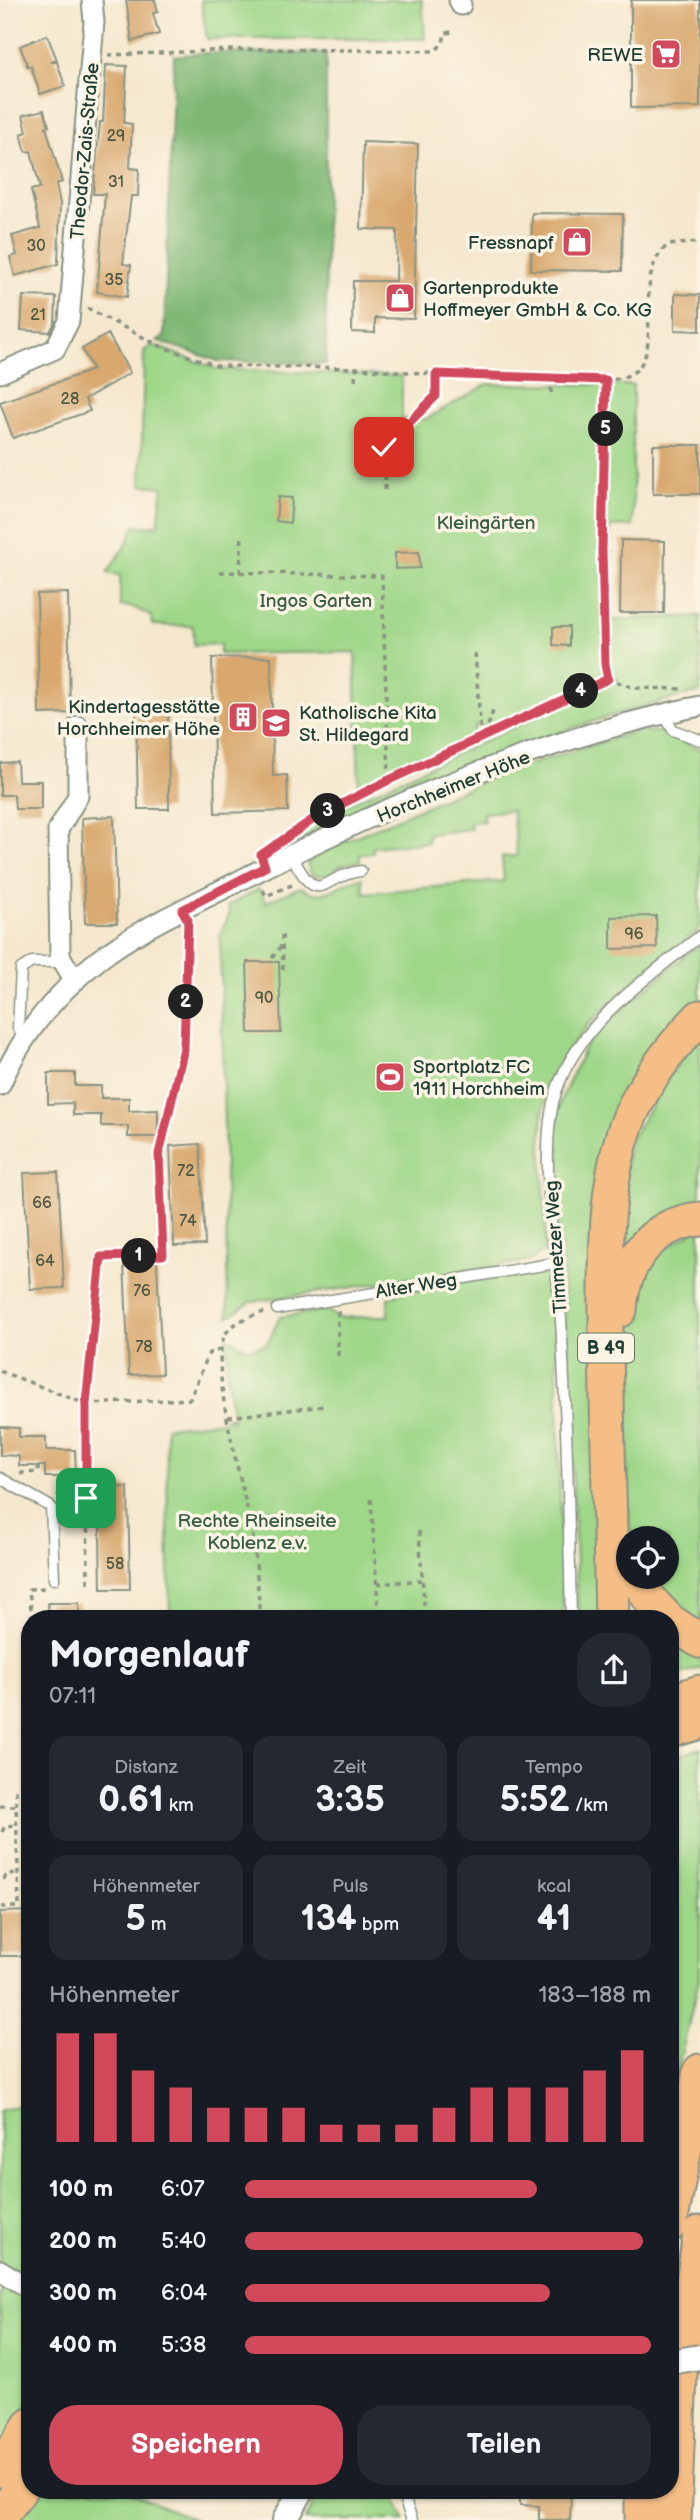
<!DOCTYPE html>
<html lang="de">
<head>
<meta charset="utf-8">
<style>
  body { margin:0; font-family:"Balsamiq Sans",sans-serif; background:#242831; color:#f1f3f6; height:100vh; display:flex; flex-direction:column; font-size:26px; white-space:nowrap }
  * { box-sizing:border-box; margin:0 }
  p { font-size:23px; color:#9ea1a6 }
  .icon { flex:none; width:38px; height:38px; fill:none; stroke:currentColor; stroke-width:2; stroke-linecap:round; stroke-linejoin:round }
  .map { position:relative; flex:1; overflow:hidden }
  .panel { position:absolute; left:21px; top:1610px; width:658px; height:889px; display:flex; flex-direction:column; background:#171b24; border-radius:28px; box-shadow:0 2px 5px #0004 }
  .panel>* { flex:none }
  .tools { position:absolute; left:616px; top:1526px; display:grid; gap:14px }
  .tools a { display:grid; place-items:center; width:63px; height:63px; border-radius:50%; background:#171b24; box-shadow:0 2px 5px #0004; font-size:35px }
  .pin { position:absolute; display:grid; place-items:center; width:60px; height:60px; color:#fff; margin:-30px; border-radius:14px; box-shadow:0 4px 10px #0006 }
  .km { position:absolute; width:35px; height:35px; margin:-18px; border-radius:50%; background:#222; color:#fff; font-size:19px; line-height:35px; text-align:center }
  .round { display:grid; place-items:center; flex:none; width:74px; height:74px; border-radius:28px; background:#242831 }
  .headline { display:flex; align-items:center; justify-content:space-between; height:119px; padding:0 28px }
  h1 { font-size:38px; font-weight:700; line-height:52px }
  .stats { display:grid; grid-template-columns:repeat(3,1fr); gap:10px; height:119px; padding:7px 28px }
  .stats div { display:grid; align-content:center; border-radius:18px; background:#242831; text-align:center }
  .stats b { font-size:35px; font-weight:700 }
  .stats small { font-size:19px; font-weight:400 }
  .stats p { font-size:19px }
  .chart { height:196px; padding:14px 28px }
  .chart p { display:flex; justify-content:space-between }
  .chart svg { width:100%; height:126px; margin-top:7px; stroke:#d1495b; stroke-width:6 }
  .action { display:flex; gap:14px; margin-top:auto; padding:14px 28px }
  .action a { flex:1; height:80px; border-radius:28px; background:#d1495b; color:#fff; font-size:28px; font-weight:700; line-height:80px; text-align:center }
  .action a+a { background:#242831; color:#f1f3f6 }
  ul { padding:0 28px; list-style:none; font-size:23px }
  li { display:grid; grid-template-columns:112px 84px 1fr; align-items:center; height:52px }
  li i { height:18px; border-radius:9px; background:#d1495b }
  .map>svg:first-child { display:block }
</style>
</head>
<body>
<div class="map">
<svg width="700" height="2520" viewBox="0 0 700 2520">
  <rect width="100%" height="100%" fill="#fcf5e5"/>
  <filter id="ink" filterUnits="userSpaceOnUse"><feTurbulence type="fractalNoise" baseFrequency=".0143" numOctaves="2"/><feDisplacementMap in="SourceGraphic" scale="14" xChannelSelector="R" yChannelSelector="G"/><feConvolveMatrix kernelMatrix="1 2 1 2 8 2 1 2 1" color-interpolation-filters="sRGB"/></filter>
  <filter id="wash" filterUnits="userSpaceOnUse"><feTurbulence type="fractalNoise" baseFrequency=".00686" numOctaves="4" result="noise"/><feDisplacementMap in="SourceGraphic" scale="28" xChannelSelector="R" yChannelSelector="G"/><feGaussianBlur stdDeviation="1.57" result="paint"/><feColorMatrix in="noise" values="0 0 0 0 0 0 0 0 0 0 0 0 0 0 0 0 0 1.4 0 .05"/><feComposite in="paint" operator="in"/></filter>
  <g filter="url(#wash)">
    <rect width="100%" height="100%" fill="#f5e8cf"/>
    <!-- green -->
    <path fill="#9fd789" stroke="#5f8a5e" stroke-width="2" d="M 201,0 L 422,0 L 425,39 L 207,39 Z
      M 152,345 L 217,369 L 402,376 L 402,419 L 426,419 L 488,384 L 633,385 L 633,526 L 610,527 L 612,620 L 700,616 L 700,692 C 551,726 411,789 273,853 L 270,851 L 350,803 L 619,679 L 617,677 L 608,679 L 493,727 L 476,725 L 471,736 L 359,791 L 355,652 L 220,654 L 220,644 L 194,645 L 193,626 L 152,625 L 151,616 L 133,607 L 120,606 L 120,575 L 107,573 L 128,542 L 134,527 L 158,525 L 163,487 L 141,485 L 144,351 Z
      M 641,730 L 663,733 L 700,749 L 700,929 C 648,969 554,1036 544,1106 C 537,1153 548,1202 545,1250 L 532,1260 L 509,1264 L 251,1302 L 228,1317 L 220,935 L 230,913 L 227,906 L 259,889 L 266,902 L 301,887 C 324,905 339,881 362,878 L 364,893 L 504,881 L 502,857 L 517,856 L 512,810 L 483,813 L 484,821 L 470,822 L 471,829 L 428,834 L 428,842 L 373,847 L 373,853 L 360,854 L 360,861 L 339,866 L 329,876 L 312,875 L 307,864 L 315,854 L 502,773 Z
      M 700,943 L 700,1004 L 619,1121 L 605,1619 L 578,1619 L 569,1375 L 554,1145 L 560,1102 L 585,1047 L 601,1027 Z
      M 700,1029 L 700,1209 L 628,1251 L 616,1242 L 629,1141 Z
      M 700,1227 L 700,1626 L 686,1619 L 649,1577 L 667,1577 L 667,1538 L 633,1538 L 629,1524 L 625,1316 L 640,1264 Z
      M 535,1269 L 546,1276 L 555,1289 L 563,1619 L 170,1619 L 166,1427 L 223,1421 L 228,1417 L 233,1420 L 227,1375 L 227,1337 L 248,1349 L 267,1344 L 280,1317 L 327,1310 L 338,1318 L 388,1316 L 388,1298 L 403,1292 Z
      M 670,1629 L 700,1649 L 700,1668 L 670,1677 Z
      M 700,1748 L 700,1975 L 670,2103 L 670,1759 Z
      M 30,2102 L 30,2263 L 22,2276 L 0,2264 L 0,2111 Z
      M 6,2282 L 30,2297 L 30,2400 L 0,2449 L 0,2297 Z
      M 35,2490 L 125,2490 L 195,2520 L 14,2520 Z
      M 322,2490 L 392,2490 L 405,2520 L 305,2520 Z"/>
    <!-- forest -->
    <path fill="#7fb875" stroke="#4f7a54" stroke-width="2" d="M 204,53 L 326,53 L 326,364 L 218,361 L 158,341 L 164,337 L 174,56 Z"/>
    <g id="blocks">
      <!-- building -->
      <path fill="#d8a86e" d="M 126,0 L 155,0 L 158,12 L 153,13 L 159,34 L 132,41 Z
        M 631,0 L 700,0 L 700,107 L 631,108 Z
        M 47,35 L 57,60 L 51,62 L 57,62 L 65,86 L 40,94 L 31,66 L 28,67 L 20,46 Z
        M 106,65 L 127,66 L 124,123 L 132,124 L 130,168 L 139,169 L 138,196 L 131,196 L 123,264 L 131,265 L 127,297 L 97,292 L 105,194 L 93,194 L 100,122 L 103,122 Z
        M 44,110 L 49,126 L 46,127 L 62,182 L 56,184 L 60,203 L 58,264 L 15,276 L 10,257 L 17,255 L 12,236 L 40,228 L 31,190 L 40,188 L 31,151 L 26,152 L 21,134 L 27,132 L 23,115 Z
        M 363,142 L 418,144 L 414,319 L 375,318 L 375,333 L 352,332 L 353,281 L 396,281 L 397,230 L 361,229 Z
        M 532,213 L 623,214 L 622,271 L 531,270 Z
        M 675,294 L 700,295 L 700,331 L 675,330 Z
        M 23,296 L 56,297 L 55,322 L 50,332 L 21,330 Z
        M 108,334 L 130,373 L 85,399 L 90,411 L 13,438 L 0,402 L 93,370 L 82,349 Z
        M 653,445 L 700,445 L 700,494 L 653,494 Z
        M 278,497 L 292,498 L 290,523 L 276,521 Z
        M 621,540 L 665,541 L 664,613 L 620,613 Z
        M 419,552 L 420,568 L 395,569 L 395,553 Z
        M 68,593 L 70,713 L 39,714 L 37,594 Z
        M 553,627 L 569,627 L 569,646 L 553,645 Z
        M 271,657 L 273,776 L 287,775 L 288,811 L 215,813 L 212,658 Z
        M 168,706 L 169,809 L 138,809 L 136,707 Z
        M 17,762 L 18,781 L 41,781 L 41,809 L 15,809 L 14,795 L 0,795 L 0,763 Z
        M 114,816 L 117,923 L 85,923 L 82,818 Z
        M 656,916 L 657,948 L 611,949 L 611,917 Z
        M 247,962 L 279,962 L 281,1033 L 249,1033 Z
        M 48,1073 L 75,1073 L 75,1086 L 101,1086 L 101,1098 L 129,1098 L 129,1111 L 158,1110 L 158,1137 L 128,1137 L 128,1126 L 101,1126 L 101,1115 L 73,1115 L 73,1103 L 48,1104 Z
        M 200,1144 L 205,1245 L 174,1246 L 170,1146 Z
        M 58,1172 L 64,1288 L 30,1289 L 24,1173 Z
        M 157,1261 L 162,1374 L 129,1375 L 124,1262 Z
        M 0,1427 L 19,1428 L 19,1437 L 46,1437 L 46,1450 L 75,1450 L 76,1477 L 45,1477 L 45,1466 L 19,1466 L 19,1456 L 0,1455 Z
        M 128,1487 L 130,1589 L 101,1589 L 99,1488 Z
        M 48,1603 L 79,1603 L 79,1619 L 49,1619 Z
        M 30,1911 L 30,1956 L 0,1956 L 0,1912 Z
        M 520,2490 L 571,2490 L 570,2520 L 539,2520 L 539,2506 L 520,2505 Z"/>
    </g>
  </g>
  <g filter="url(#ink)">
    <use href="#blocks" fill-opacity="0" stroke="#8a9282" stroke-width="2"/>
    <g fill="none" stroke-linecap="round" stroke-linejoin="round">
      <!-- service casing -->
      <g stroke="#8a9282" stroke-width="13">
        <path id="service" d="M 664,714 L 673,730 L 700,740
          M 291,854 C 320,912 321,875 361,871
          M 25,1039 L 18,1028 L 21,969 L 32,962 L 61,962
          M 277,1309 L 556,1263
          M 0,1478 L 51,1507 L 54,1579
          M 571,1619 C 569,1520 567,1420 561,1321 C 557,1258 536,1148 557,1089 C 580,1022 647,978 700,936
          M 401,2490 L 412,2520"/>
      </g>
      <!-- minor casing -->
      <g stroke="#8a9282" stroke-width="23">
        <path id="minor" d="M 459,0 L 461,5
          M 0,373 L 55,349 L 69,321 L 94,22 L 92,0
          M 75,981 L 60,956 L 58,830 L 78,796 L 78,726
          M 0,1085 C 21,1036 56,994 97,961 C 137,930 186,908 231,885 C 378,809 537,739 700,706
          M 0,2270 L 30,2289"/>
      </g>
      <!-- tertiary casing -->
      <g stroke="#8a9282" stroke-width="28">
        <path id="tertiary" d="M 285,2520 L 302,2490"/>
      </g>
      <!-- trunk casing -->
      <g stroke="#8a9282" stroke-width="37">
        <path id="trunk" d="M 620,1310 C 623,1263 650,1224 700,1219
          M 636,1577 L 651,1601 L 668,1619
          M 612,1619 C 610,1523 607,1427 606,1332 C 606,1264 603,1191 626,1126 C 642,1084 669,1049 700,1017
          M 670,1621 L 700,1641
          M 670,1701 L 700,1692
          M 670,1731 L 700,1722
          M 670,2224 L 700,2071
          M 0,2470 L 30,2425
          M 0,2517 L 30,2476
          M 642,2520 L 642,2490
          M 674,2520 L 680,2374 L 700,2233"/>
      </g>
      <!-- path -->
      <path stroke="#8a9282" stroke-width="3.5" stroke-dasharray="5 5" stroke-linecap="butt" d="M 108,55 L 260,49 L 435,51 L 443,43 L 445,33 L 454,32
        M 87,308 L 162,347 L 218,366 L 356,368 L 487,378 L 615,379 C 678,370 624,281 668,245 L 700,242
        M 355,380 L 356,368
        M 606,380 L 602,550 L 605,664 L 608,679
        M 551,393 L 551,379
        M 384,447 L 436,396 L 436,375
        M 385,490 L 386,447
        M 220,572 L 382,576 L 389,780
        M 240,573 L 242,534
        M 475,653 L 481,737
        M 485,735 L 494,708
        M 301,827 L 389,780 L 608,679 L 635,688 L 685,689
        M 263,890 L 266,896 L 294,884
        M 282,935 L 283,971
        M 272,958 L 282,945
        M 134,1243 L 136,1256
        M 338,1311 L 338,1360
        M 0,1371 L 86,1404 L 101,1257 L 163,1255 L 159,1154 L 185,1048 L 188,927
        M 228,1417 L 324,1406
        M 21,1475 L 22,1473 L 38,1472 L 38,1466
        M 57,1494 L 86,1498
        M 371,1499 L 379,1619
        M 419,1531 L 425,1619
        M 88,1583 L 86,1404 L 190,1399 L 209,1353 L 220,1350
        M 377,1584 L 423,1580
        M 32,1619 L 29,1589 L 45,1588
        M 260,1619 C 258,1592 257,1565 253,1538 C 247,1495 208,1373 224,1337 C 230,1323 250,1316 264,1312
        M 16,1805 L 16,1790 L 30,1790
        M 0,1806 L 16,1806 L 19,1907 L 0,1907
        M 2,1832 L 5,1826 L 17,1825
        M 4,1880 L 6,1874 L 18,1873"/>
      <!-- service -->
      <use href="#service" stroke="#fff" stroke-width="10"/>
      <!-- minor -->
      <use href="#minor" stroke="#fff" stroke-width="19"/>
      <!-- tertiary -->
      <use href="#tertiary" stroke="#fff" stroke-width="24"/>
      <!-- trunk -->
      <use href="#trunk" stroke="#f6be87" stroke-width="33"/>
      <!-- tertiary-bridge casing -->
      <g stroke="#8a9282" stroke-width="28" stroke-linecap="butt">
        <path id="tertiary-bridge" d="M 670,2362 L 700,2357"/>
      </g>
      <!-- tertiary-bridge -->
      <use href="#tertiary-bridge" stroke="#fff" stroke-width="24"/>
    </g>
  </g>
  <g fill="none" stroke-linecap="round" stroke-linejoin="round" filter="url(#ink)">
    <!-- route casing -->
    <g stroke="#fff" stroke-width="14">
      <path id="route" d="M 86,1498 L 86,1404 L 101,1257 L 163,1255 L 159,1154 L 184,1048 L 188,920 L 182,910 L 265,867 L 261,855 L 318,816 L 389,780 L 608,679 L 605,664 L 602,550 L 606,380 L 436,374 L 436,396 L 384,447"/>
    </g>
    <!-- route -->
    <use href="#route" stroke="#d1495b" stroke-width="9"/>
  </g>
  <!-- icons -->
  <defs>
    <g id="supermarket-square" transform="scale(1.575)"><rect x="-9" y="-9" width="18" height="18" rx="4" fill="#d1495b" stroke="#fcf5e5"/><path d="M-6-5.5h2.5l.6 2H6L4.5 2H-2.5L-4.4-4H-6ZM-1.5 3.2a1.3 1.3 0 1 0 .1 0ZM3 3.2a1.3 1.3 0 1 0 .1 0Z" fill="#fff"/></g>
    <g id="shop-square" transform="scale(1.575)"><rect x="-9" y="-9" width="18" height="18" rx="4" fill="#d1495b" stroke="#fcf5e5"/><path d="M-5-2.5h2.3a2.7 3.5 0 0 1 5.4 0H5L5.5 6h-11ZM-1.5-2.5h3a1.5 2.3 0 0 0-3 0Z" fill="#fff"/></g>
    <g id="building-square" transform="scale(1.575)"><rect x="-9" y="-9" width="18" height="18" rx="4" fill="#d1495b" stroke="#fcf5e5"/><path d="M-4-6H4V6H1V3H-1V6H-4ZM-2.5-4.3h1.7v1.8h-1.7ZM.8-4.3h1.7v1.8H.8ZM-2.5-1h1.7V.8h-1.7ZM.8-1h1.7V.8H.8Z" fill="#fff"/></g>
    <g id="school-square" transform="scale(1.575)"><rect x="-9" y="-9" width="18" height="18" rx="4" fill="#d1495b" stroke="#fcf5e5"/><path d="M0-5L7-2L0 1L-7-2ZM-4 1L0 2.5L4 1V4Q0 6-4 4Z" fill="#fff"/></g>
    <g id="stadium-square" transform="scale(1.575)"><rect x="-9" y="-9" width="18" height="18" rx="4" fill="#d1495b" stroke="#fcf5e5"/><path d="M0-5a6.5 5 0 1 0 0 10a6.5 5 0 1 0 0-10ZM-3.5-1.8h7v3.6h-7Z" fill="#fff"/></g>
  </defs>
  <g fill-rule="evenodd">
    <use href="#supermarket-square" x="666" y="54"/>
    <use href="#shop-square" x="577" y="242"/>
    <use href="#shop-square" x="400" y="298"/>
    <use href="#building-square" x="243" y="717"/>
    <use href="#school-square" x="276" y="723"/>
    <use href="#stadium-square" x="390" y="1077"/>
  </g>
  <g text-anchor="middle" stroke-width="7" stroke-linejoin="round" paint-order="stroke">
    <!-- number labels -->
    <g font-size="16" fill="#4d5842">
      <text x="116" y="141">29</text>
      <text x="116" y="187">31</text>
      <text x="36" y="251">30</text>
      <text x="114" y="285">35</text>
      <text x="38" y="320">21</text>
      <text x="70" y="404">28</text>
      <text x="634" y="939">96</text>
      <text x="264" y="1003">90</text>
      <text x="186" y="1176">72</text>
      <text x="42" y="1208">66</text>
      <text x="188" y="1226">74</text>
      <text x="45" y="1266">64</text>
      <text x="142" y="1296">76</text>
      <text x="144" y="1352">78</text>
      <text x="115" y="1569">58</text>
    </g>
    <!-- shield labels -->
    <rect fill="#fcf5e5" stroke="#617469" stroke-width="2" x="578" y="1333.5" width="56" height="29" rx="5"/>
    <g font-size="18" font-weight="bold" fill="#1f3d34">
      <text x="606" y="1354">B 49</text>
    </g>
    <!-- poi labels -->
    <g font-size="19" fill="#1f3d34" stroke="#fcf5e5" text-anchor="end">
      <text x="643" y="61">REWE</text>
      <text x="554" y="249">Fressnapf</text>
      <text x="423" y="294" text-anchor="start">Gartenprodukte<tspan x="423" dy="22">Hoffmeyer GmbH &amp; Co. KG</tspan></text>
      <text x="220" y="713">Kindertagesstätte<tspan x="220" dy="22">Horchheimer Höhe</tspan></text>
      <text x="299" y="719" text-anchor="start">Katholische Kita<tspan x="299" dy="22">St. Hildegard</tspan></text>
      <text x="413" y="1073" text-anchor="start">Sportplatz FC<tspan x="413" dy="22">1911 Horchheim</tspan></text>
    </g>
    <!-- street labels -->
    <g font-size="19" fill="#1f3d34" stroke="#fcf5e5">
      <text transform="translate(84 151) rotate(-85)" y="7">Theodor-Zais-Straße</text>
      <text transform="translate(453 786) rotate(-22)" y="7">Horchheimer Höhe</text>
      <text transform="translate(555 1247) rotate(-94)" y="7">Timmetzer Weg</text>
      <text transform="translate(416 1285) rotate(-9)" y="7">Alter Weg</text>
    </g>
    <!-- park labels -->
    <g font-size="19" fill="#395c45" stroke="#fcf5e5">
      <text x="486" y="529">Kleingärten</text>
      <text x="316" y="607">Ingos Garten</text>
      <text x="257" y="1527">Rechte Rheinseite<tspan x="257" dy="22">Koblenz e.v.</tspan></text>
    </g>
  </g>
</svg>
<div class="tools">
<a><svg class="icon" aria-label="locate" viewBox="0 0 24 24"><circle cx="12" cy="12" r="6"/><path d="M12 2v4M12 18v4M2 12h4M18 12h4"/></svg></a>
</div>
<div class="pin" style="left:86px;top:1498px;background:#1e9e55"><svg class="icon" aria-label="arrive" viewBox="0 0 24 24"><path d="M6 21V4h12l-3 4 3 4H6"/></svg></div>
<div class="pin" style="left:384px;top:447px;background:#d93025"><svg class="icon" aria-label="check" viewBox="0 0 24 24"><path d="M5 12l5 5 9-10"/></svg></div>
<b class="km" style="left:139px;top:1256px">1</b>
<b class="km" style="left:186px;top:1002px">2</b>
<b class="km" style="left:328px;top:811px">3</b>
<b class="km" style="left:581px;top:691px">4</b>
<b class="km" style="left:606px;top:429px">5</b>
<section class="panel">
<div class="headline"><div><h1>Morgenlauf</h1><p>07:11</p></div><a class="round"><svg class="icon" aria-label="share" viewBox="0 0 24 24"><path d="M12 15V3M7 8l5-5 5 5M5 13v7h14v-7"/></svg></a></div>
<div class="stats">
<div><p>Distanz</p><b>0.61<small> km</small></b></div>
<div><p>Zeit</p><b>3:35</b></div>
<div><p>Tempo</p><b>5:52<small> /km</small></b></div>
</div>
<div class="stats">
<div><p>Höhenmeter</p><b>5<small> m</small></b></div>
<div><p>Puls</p><b>134<small> bpm</small></b></div>
<div><p>kcal</p><b>41</b></div>
</div>
<div class="chart"><p><span>Höhenmeter</span>183–188 m</p>
<svg viewBox="0 0 160 44" preserveAspectRatio="none"><path d="M5 44V6M15 44V6M25 44V19M35 44V25M45 44V32M55 44V32M65 44V32M75 44V38M85 44V38M95 44V38M105 44V32M115 44V25M125 44V25M135 44V25M145 44V19M155 44V12"/></svg>
</div>
<ul>
<li><b>100 m</b>6:07<i style="width:72%"></i></li>
<li><b>200 m</b>5:40<i style="width:98%"></i></li>
<li><b>300 m</b>6:04<i style="width:75%"></i></li>
<li><b>400 m</b>5:38<i style="width:100%"></i></li>
</ul>
<div class="action"><a>Speichern</a><a>Teilen</a></div>
</section>
</div>
</body>
</html>
